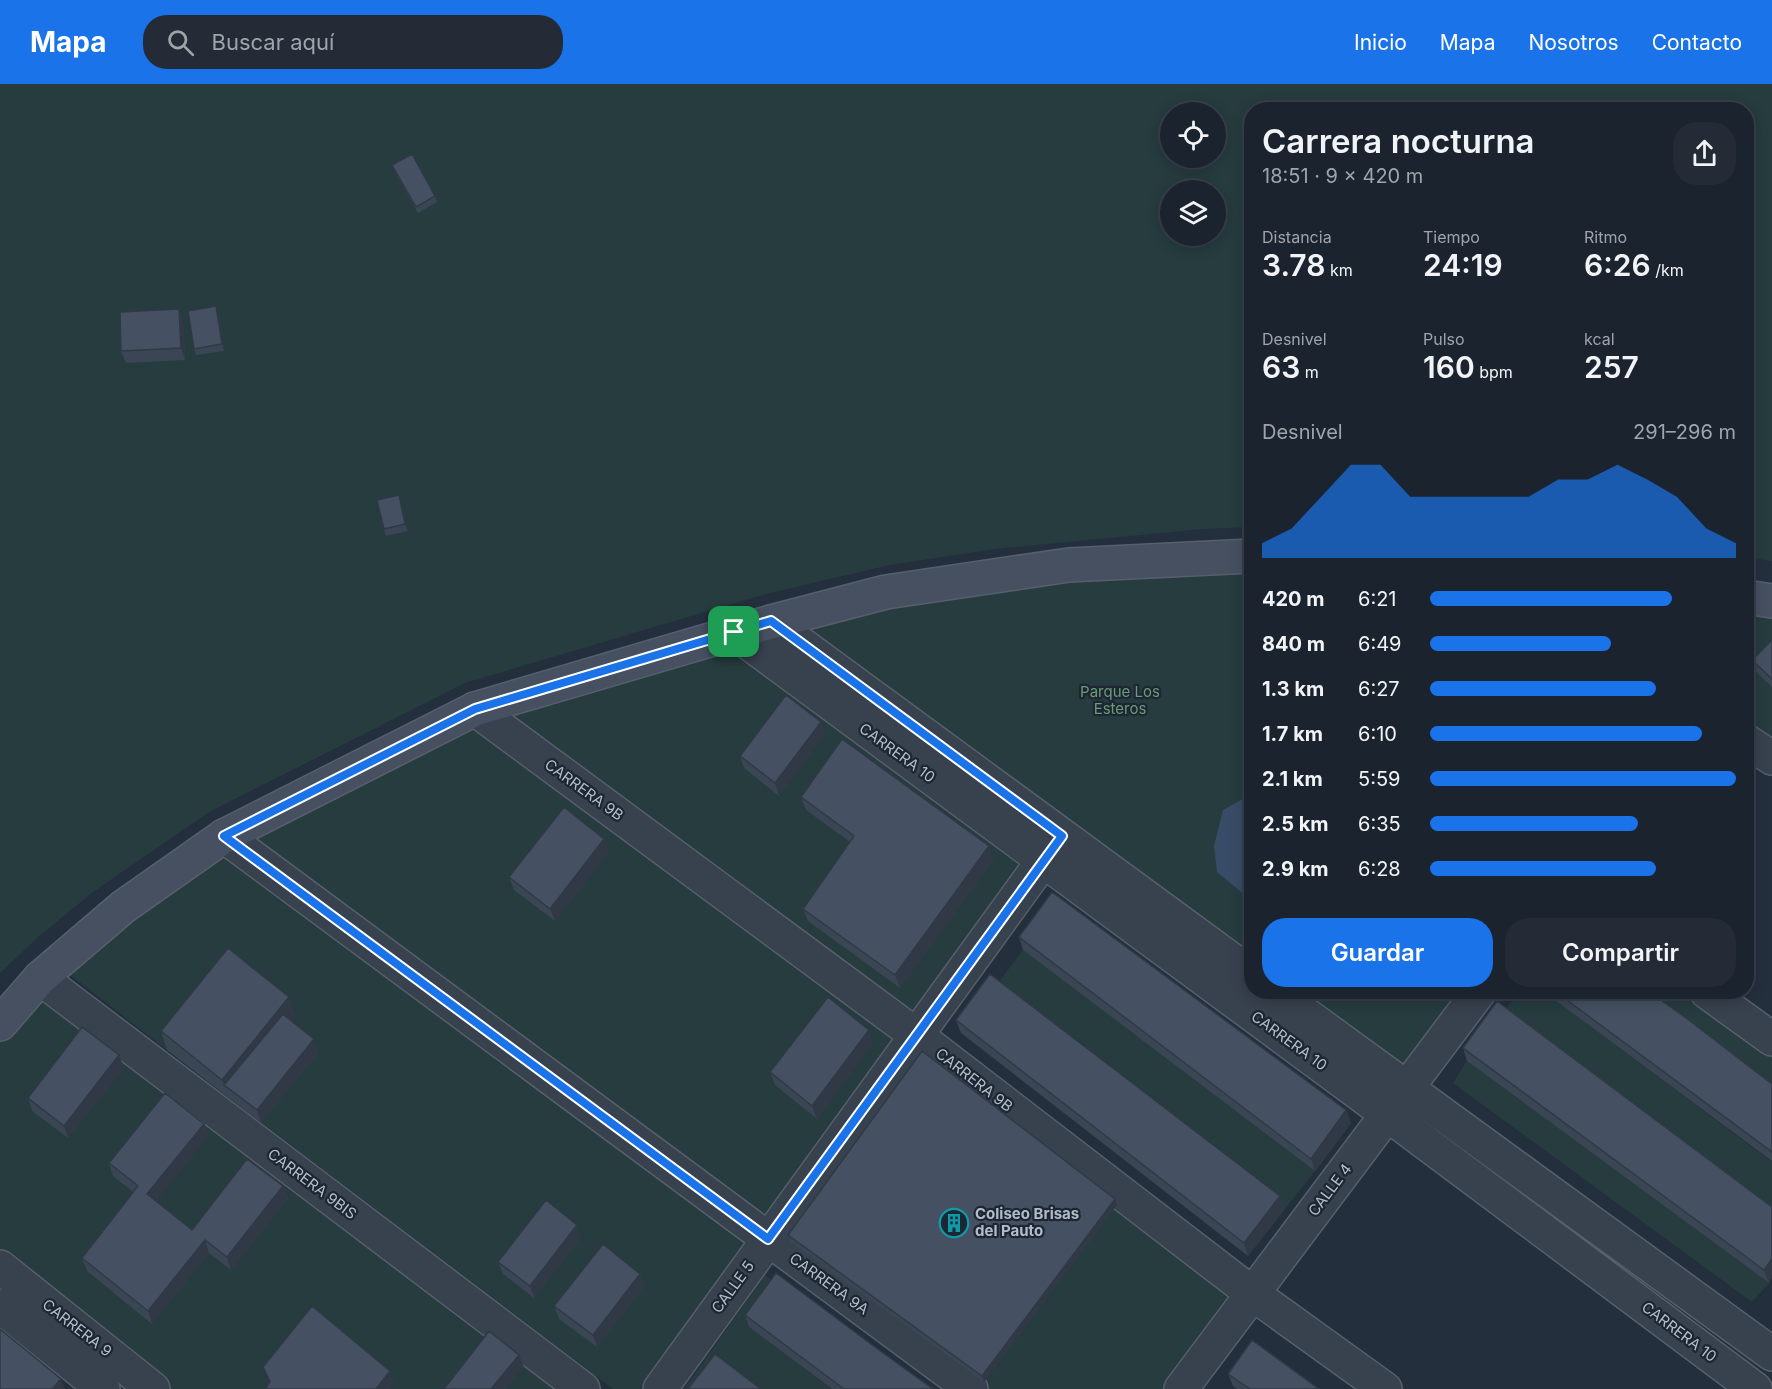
<!DOCTYPE html>
<html lang="es">
<head>
<meta charset="utf-8">
<style>
  body { margin:0; font-family:Inter,sans-serif; background:#242b36; color:#f1f3f6; height:100vh; display:flex; flex-direction:column; font-size:22px; white-space:nowrap }
  * { box-sizing:border-box; margin:0 }
  p { font-size:20px; color:#a0a4aa }
  .icon { flex:none; width:33px; height:33px; fill:none; stroke:currentColor; stroke-width:2; stroke-linecap:round; stroke-linejoin:round }
  .map { position:relative; flex:1; overflow:hidden }
  .drawer { position:absolute; left:1244px; top:18px; width:510px; height:897px; display:flex; flex-direction:column; background:#1b232e; border-radius:24px; box-shadow:0 3px 15px #0003,0 0 0 2px #39404a }
  .drawer>* { flex:none }
  .fabs { position:absolute; left:1160px; top:18px; display:grid; gap:12px }
  .fabs a { display:grid; place-items:center; width:66px; height:66px; border-radius:50%; background:#1b232e; box-shadow:0 3px 15px #0003,0 0 0 2px #39404a; font-size:30px }
  .pin { position:absolute; display:grid; place-items:center; width:51px; height:51px; color:#fff; margin:-26px; border-radius:12px; box-shadow:0 3px 9px #0006 }
  .round { display:grid; place-items:center; flex:none; width:63px; height:63px; border-radius:24px; background:#242b36 }
  .headline { display:flex; align-items:center; justify-content:space-between; height:102px; padding:0 18px }
  h1 { font-size:33px; font-weight:600; line-height:45px }
  .stats { display:grid; grid-template-columns:repeat(3,1fr); gap:9px; height:102px; padding:6px 18px }
  .stats div { display:grid; align-content:center }
  .stats b { font-size:30px; font-weight:600 }
  .stats small { font-size:16px; font-weight:400 }
  .stats p { font-size:16px }
  .chart { height:168px; padding:12px 18px }
  .chart p { display:flex; justify-content:space-between }
  .chart svg { width:100%; height:108px; margin-top:6px; fill:#1a73e8; opacity:.7 }
  .cta { display:flex; gap:12px; margin-top:auto; padding:12px 18px }
  .cta a { flex:1; height:69px; border-radius:24px; background:#1a73e8; color:#fff; font-size:24px; font-weight:600; line-height:69px; text-align:center }
  .cta a+a { background:#242b36; color:#f1f3f6 }
  ul { padding:0 18px; list-style:none; font-size:20px }
  li { display:grid; grid-template-columns:96px 72px 1fr; align-items:center; height:45px }
  li i { height:15px; border-radius:8px; background:#1a73e8 }
  header { display:flex; align-items:center; gap:36px; box-sizing:border-box; height:84px; padding:0 30px; background:#1a73e8; color:#fff }
  header strong { font-size:28px }
  nav { display:flex; gap:33px; margin-inline-start:auto; font-size:21px }
  .search { width:420px; height:54px; background:#242b36; display:flex; align-items:center; gap:15px; box-sizing:border-box; padding:0 21px; border-radius:24px; color:#a0a4aa; font-size:22px }
  .map>svg:first-child { display:block }
</style>
</head>
<body>
<header>
<strong>Mapa</strong>
<div class="search"><svg class="icon" aria-label="search" viewBox="0 0 24 24"><circle cx="10" cy="10" r="6"/><path d="M15 15l6 6"/></svg>Buscar aquí</div>
<nav><a>Inicio</a><a>Mapa</a><a>Nosotros</a><a>Contacto</a></nav>
</header>
<div class="map">
<svg width="1772" height="1305" viewBox="0 0 1772 1305">
  <rect width="100%" height="100%" fill="#242f3e"/>
  <!-- green -->
  <path fill="#263c3f" fill-rule="evenodd" d="M 0,0 L 1772,0 L 1772,477 L 1746,473 L 1746,26 L 1251,26 L 1251,443 L 1202,445 L 995,465 L 890,481 L 766,510 L 465,599 L 209,728 L 93,808 L 37,854 L 0,889 ZM 1170,28 L 1215,28 L 1215,74 L 1170,74 ZM 1170,106 L 1215,106 L 1215,152 L 1170,152 Z
    M 1251,480 L 1251,876 L 795,539 L 886,515 Z
    M 1746,523 L 1772,527 L 1772,656 L 1746,638 Z
    M 730,562 L 1026,777 L 912,932 L 502,630 Z
    M 476,630 L 911,951 L 768,1147 L 233,754 Z
    M 225,773 L 749,1159 L 640,1305 L 613,1305 L 229,1014 L 69,890 L 133,836 Z
    M 1023,866 L 1315,1087 L 1285,1125 L 995,903 Z
    M 1293,908 L 1461,908 L 1399,986 Z
    M 1519,908 L 1544,908 L 1772,1078 L 1772,1132 L 1502,929 Z
    M 1638,908 L 1685,908 L 1772,971 L 1772,1009 Z
    M 39,910 L 566,1305 L 171,1305 L 0,1171 L 0,955 Z
    M 921,965 L 1242,1212 L 1172,1305 L 983,1305 Z
    M 1467,977 L 1769,1199 L 1752,1218 L 1453,999 Z
    M 765,1191 L 780,1201 L 749,1243 L 831,1305 L 684,1305 Z"/>
  <!-- water -->
  <path fill="#394c67" d="M 1246,713 L 1251,713 L 1251,816 L 1217,788 L 1214,762 L 1223,726 Z"/>
  <g fill="none" stroke-linecap="round" stroke-linejoin="round">
    <!-- street casing -->
    <g stroke="#565f6c" stroke-width="36">
      <path id="street" d="M 771,538 L 1251,890
        M 734,548 L 1387,1030 L 1755,1305
        M 475,625 L 916,951 L 1253,1210 L 1385,1305
        M 1746,657 L 1772,674
        M 224,752 L 971,1305
        M 40,894 L 583,1305
        M 1275,908 L 1772,1270
        M 1707,908 L 1772,955
        M 0,1183 L 153,1305
        M 0,1222 L 103,1305
        M 660,1305 L 1061,752
        M 1181,1305 L 1479,908"/>
    </g>
    <!-- secondary casing -->
    <g stroke="#565f6c" stroke-width="36">
      <path id="secondary" d="M 1746,513 L 1772,517
        M 0,940 L 40,894 L 123,823 L 224,752 L 475,625 L 771,538 L 886,508 L 1069,481 L 1251,472"/>
    </g>
    <!-- street -->
    <use href="#street" stroke="#38414e" stroke-width="33"/>
    <!-- secondary -->
    <use href="#secondary" stroke="#465061" stroke-width="33"/>
  </g>
  <!-- wall -->
  <path fill="#3b4654" d="M 392,81 L 435,112 L 437,118 L 418,129 L 395,88 Z
    M 179,225 L 183,238 L 185,276 L 126,279 L 121,267 Z
    M 219,229 L 224,267 L 196,271 L 194,265 Z
    M 401,417 L 408,447 L 386,452 L 384,445 Z
    M 1772,556 L 1772,603 L 1757,589 L 1752,576 Z
    M 821,638 L 825,650 L 779,712 L 744,684 L 740,672 Z
    M 801,713 L 994,775 L 900,904 L 808,837 L 803,825 L 850,758 L 806,726 Z
    M 609,768 L 555,837 L 514,806 L 509,793 Z
    M 1019,853 L 1346,1026 L 1351,1039 L 1315,1087 L 1023,866 Z
    M 1544,908 L 1650,908 L 1772,1000 L 1772,1077 Z
    M 296,931 L 291,937 L 319,968 L 261,1039 L 167,966 L 161,947 Z
    M 956,936 L 1280,1112 L 1285,1125 L 1248,1172 L 961,949 Z
    M 873,959 L 817,1035 L 775,1001 L 770,988 Z
    M 1463,964 L 1772,1123 L 1769,1199 L 1467,977 Z
    M 119,971 L 124,984 L 68,1054 L 32,1027 L 28,1014 Z
    M 204,1040 L 208,1052 L 156,1117 L 192,1146 L 283,1102 L 288,1115 L 231,1186 L 209,1169 L 152,1240 L 87,1187 L 82,1174 L 133,1108 L 113,1092 L 109,1079 Z
    M 1115,1115 L 1117,1121 L 984,1298 L 790,1158 L 788,1151 Z
    M 581,1154 L 534,1214 L 503,1190 L 498,1178 Z
    M 640,1190 L 645,1202 L 597,1263 L 559,1235 L 554,1222 Z
    M 745,1231 L 875,1263 L 933,1305 L 832,1305 L 749,1243 Z
    M 1228,1290 L 1319,1305 L 1237,1305 L 1233,1302 Z"/>
  <!-- shaded-wall -->
  <path fill="#303945" d="M 216,222 L 219,229 L 224,267 L 222,260 Z
    M 179,225 L 183,238 L 185,276 L 181,264 Z
    M 399,411 L 401,417 L 408,447 L 405,440 Z
    M 821,638 L 825,650 L 779,712 L 775,699 Z
    M 604,755 L 609,768 L 555,837 L 550,825 Z
    M 989,762 L 994,775 L 900,904 L 895,891 Z
    M 289,913 L 296,931 L 233,1008 L 224,1001 L 222,996 Z
    M 869,946 L 873,959 L 817,1035 L 812,1022 Z
    M 314,955 L 319,968 L 261,1039 L 257,1026 Z
    M 119,971 L 124,984 L 68,1054 L 64,1042 Z
    M 1346,1026 L 1351,1039 L 1315,1087 L 1311,1075 Z
    M 204,1040 L 208,1052 L 152,1122 L 147,1110 Z
    M 283,1102 L 288,1115 L 231,1186 L 227,1173 Z
    M 1280,1112 L 1285,1125 L 1248,1172 L 1244,1159 Z
    M 1115,1115 L 1117,1121 L 984,1298 L 982,1292 Z
    M 577,1141 L 581,1154 L 534,1214 L 530,1202 Z
    M 205,1156 L 209,1169 L 152,1240 L 148,1227 Z
    M 1772,1175 L 1772,1194 L 1769,1199 L 1764,1186 Z
    M 640,1190 L 645,1202 L 597,1263 L 593,1251 Z
    M 519,1271 L 524,1283 L 506,1305 L 491,1305 Z
    M 390,1287 L 395,1300 L 390,1305 L 376,1305 Z
    M 61,1295 L 65,1305 L 52,1305 Z"/>
  <!-- building -->
  <path fill="#455162" stroke="#303945" stroke-width="1.5" d="M 412,70 L 435,112 L 416,123 L 392,81 Z
    M 216,222 L 222,260 L 194,265 L 188,227 Z
    M 179,225 L 181,264 L 121,267 L 120,228 Z
    M 399,411 L 405,440 L 384,445 L 377,416 Z
    M 1772,556 L 1772,595 L 1752,576 Z
    M 786,611 L 821,638 L 775,699 L 740,672 Z
    M 842,655 L 989,762 L 895,891 L 803,825 L 854,752 L 801,713 Z
    M 564,723 L 604,755 L 550,825 L 509,793 Z
    M 1052,808 L 1346,1026 L 1311,1075 L 1019,853 Z
    M 228,864 L 289,913 L 222,996 L 161,947 Z
    M 990,890 L 1280,1112 L 1244,1159 L 956,936 Z
    M 1556,908 L 1650,908 L 1686,934 L 1772,1000 L 1772,1068 Z
    M 828,913 L 869,946 L 812,1022 L 770,988 Z
    M 1497,917 L 1772,1123 L 1772,1175 L 1764,1186 L 1463,964 Z
    M 283,930 L 314,955 L 257,1026 L 224,1001 Z
    M 82,943 L 119,971 L 64,1042 L 28,1014 Z
    M 922,967 L 1115,1115 L 982,1292 L 788,1151 Z
    M 165,1009 L 204,1040 L 147,1110 L 171,1129 L 192,1146 L 247,1075 L 283,1102 L 227,1173 L 205,1156 L 148,1227 L 82,1174 L 138,1102 L 109,1079 Z
    M 546,1116 L 577,1141 L 530,1202 L 498,1178 Z
    M 603,1160 L 640,1190 L 593,1251 L 554,1222 Z
    M 776,1189 L 875,1263 L 933,1305 L 844,1305 L 745,1231 Z
    M 312,1222 L 390,1287 L 376,1305 L 266,1305 L 270,1297 L 263,1283 Z
    M 0,1245 L 61,1295 L 52,1305 L 0,1305 Z
    M 489,1247 L 519,1271 L 491,1305 L 444,1305 Z
    M 1252,1256 L 1319,1305 L 1250,1305 L 1228,1290 Z
    M 715,1270 L 761,1305 L 688,1305 Z"/>
  <g fill="none" stroke-linecap="round" stroke-linejoin="round">
    <!-- route casing -->
    <g stroke="#fff" stroke-width="12">
      <path id="route" d="M 771,537 L 1062,752 L 768,1155 L 224,752 L 475,625 Z"/>
    </g>
    <!-- route -->
    <use href="#route" stroke="#1a73e8" stroke-width="8"/>
  </g>
  <!-- icons -->
  <defs>
    <g id="building-ring" transform="scale(1.5)"><circle r="9.5" fill="#1d2633" stroke="#0f9aa8" stroke-width="1.5"/><path d="M-4-6H4V6H1V3H-1V6H-4ZM-2.5-4.3h1.7v1.8h-1.7ZM.8-4.3h1.7v1.8H.8ZM-2.5-1h1.7V.8h-1.7ZM.8-1h1.7V.8H.8Z" fill="#0f9aa8"/></g>
  </defs>
  <g fill-rule="evenodd">
    <use href="#building-ring" x="954" y="1139"/>
  </g>
  <g text-anchor="middle" stroke-width="4.5" stroke-linejoin="round" paint-order="stroke">
    <!-- park labels -->
    <g font-size="15" fill="#6b9a76" stroke="#1d2633">
      <text x="1120" y="613">Parque Los<tspan x="1120" dy="17">Esteros</tspan></text>
    </g>
    <!-- street labels -->
    <g font-size="15" fill="#b4bcc9" stroke="#1d2633">
      <text transform="translate(897 669) rotate(36)" y="5">CARRERA 10</text>
      <text transform="translate(584 706) rotate(36)" y="5">CARRERA 9B</text>
      <text transform="translate(1289 957) rotate(36)" y="5">CARRERA 10</text>
      <text transform="translate(974 996) rotate(38)" y="5">CARRERA 9B</text>
      <text transform="translate(312 1100) rotate(37)" y="5">CARRERA 9BIS</text>
      <text transform="translate(1330 1106) rotate(-53)" y="5">CALLE 4</text>
      <text transform="translate(829 1200) rotate(36)" y="5">CARRERA 9A</text>
      <text transform="translate(733 1203) rotate(-54)" y="5">CALLE 5</text>
      <text transform="translate(77 1244) rotate(38)" y="5">CARRERA 9</text>
      <text transform="translate(1679 1248) rotate(37)" y="5">CARRERA 10</text>
    </g>
    <!-- poi labels -->
    <g font-size="15" font-weight="bold" fill="#b4bcc9" stroke="#1d2633" text-anchor="start">
      <text x="975" y="1135">Coliseo Brisas<tspan x="975" dy="17">del Pauto</tspan></text>
    </g>
  </g>
</svg>
<div class="fabs">
<a><svg class="icon" aria-label="locate" viewBox="0 0 24 24"><circle cx="12" cy="12" r="6"/><path d="M12 2v4M12 18v4M2 12h4M18 12h4"/></svg></a>
<a><svg class="icon" aria-label="layers" viewBox="0 0 24 24"><path d="M12 4l9 5-9 5-9-5zM3 14l9 5 9-5"/></svg></a>
</div>
<div class="pin" style="left:734px;top:548px;background:#1e9e55"><svg class="icon" aria-label="arrive" viewBox="0 0 24 24"><path d="M6 21V4h12l-3 4 3 4H6"/></svg></div>
<section class="drawer">
<div class="headline"><div><h1>Carrera nocturna</h1><p>18:51 · 9 × 420 m</p></div><a class="round"><svg class="icon" aria-label="share" viewBox="0 0 24 24"><path d="M12 15V3M7 8l5-5 5 5M5 13v7h14v-7"/></svg></a></div>
<div class="stats">
<div><p>Distancia</p><b>3.78<small> km</small></b></div>
<div><p>Tiempo</p><b>24:19</b></div>
<div><p>Ritmo</p><b>6:26<small> /km</small></b></div>
</div>
<div class="stats">
<div><p>Desnivel</p><b>63<small> m</small></b></div>
<div><p>Pulso</p><b>160<small> bpm</small></b></div>
<div><p>kcal</p><b>257</b></div>
</div>
<div class="chart"><p><span>Desnivel</span>291–296 m</p>
<svg viewBox="0 0 160 44" preserveAspectRatio="none"><path d="M0 44V38L10 32L20 19L30 6L40 6L50 19L60 19L70 19L80 19L90 19L100 12L110 12L120 6L130 12L140 19L150 32L160 38V44z"/></svg>
</div>
<ul>
<li><b>420 m</b>6:21<i style="width:79%"></i></li>
<li><b>840 m</b>6:49<i style="width:59%"></i></li>
<li><b>1.3 km</b>6:27<i style="width:74%"></i></li>
<li><b>1.7 km</b>6:10<i style="width:89%"></i></li>
<li><b>2.1 km</b>5:59<i style="width:100%"></i></li>
<li><b>2.5 km</b>6:35<i style="width:68%"></i></li>
<li><b>2.9 km</b>6:28<i style="width:74%"></i></li>
</ul>
<div class="cta"><a>Guardar</a><a>Compartir</a></div>
</section>
</div>
</body>
</html>
